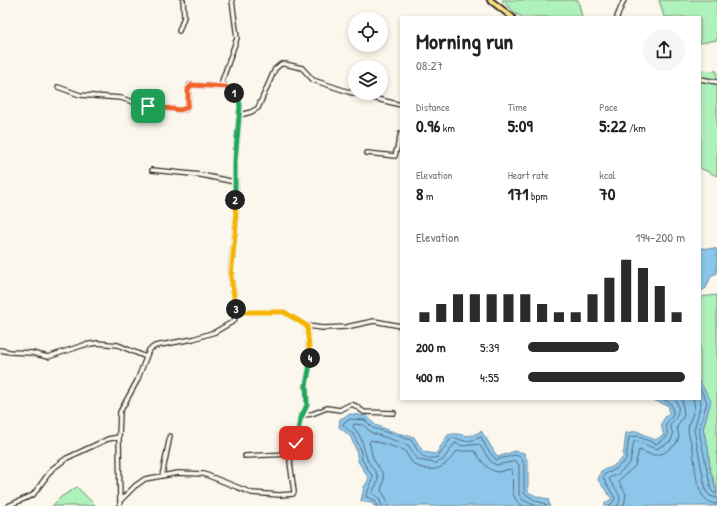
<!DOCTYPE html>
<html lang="en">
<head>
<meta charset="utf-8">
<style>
  body { margin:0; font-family:"Patrick Hand",sans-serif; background:#f6f6f6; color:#222; height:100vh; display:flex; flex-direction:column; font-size:15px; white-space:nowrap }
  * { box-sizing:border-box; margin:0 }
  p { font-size:13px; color:#767676 }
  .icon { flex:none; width:22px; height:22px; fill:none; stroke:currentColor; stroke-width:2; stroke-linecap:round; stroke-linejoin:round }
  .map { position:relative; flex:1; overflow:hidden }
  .drawer { position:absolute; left:400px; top:16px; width:301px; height:384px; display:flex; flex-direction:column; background:#fff; border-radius:0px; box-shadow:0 2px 6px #0003 }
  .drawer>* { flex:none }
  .fabs { position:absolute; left:348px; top:12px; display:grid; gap:8px }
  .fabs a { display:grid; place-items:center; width:40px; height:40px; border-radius:50%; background:#fff; box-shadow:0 2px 6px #0003; font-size:20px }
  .pin { position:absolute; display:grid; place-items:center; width:34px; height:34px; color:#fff; margin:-17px; border-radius:8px; box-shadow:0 2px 6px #0006 }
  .km { position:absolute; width:20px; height:20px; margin:-10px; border-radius:50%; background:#222; color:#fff; font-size:11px; line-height:20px; text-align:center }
  .round { display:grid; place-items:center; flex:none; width:42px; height:42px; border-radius:21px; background:#f6f6f6 }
  .headline { display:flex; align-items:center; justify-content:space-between; height:68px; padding:0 16px }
  h1 { font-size:22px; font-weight:800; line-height:30px }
  .stats { display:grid; grid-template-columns:repeat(3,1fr); gap:6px; height:68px; padding:4px 16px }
  .stats div { display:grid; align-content:center }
  .stats b { font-size:17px; font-weight:800 }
  .stats small { font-size:11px; font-weight:400 }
  .stats p { font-size:11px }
  .chart { height:112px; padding:8px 16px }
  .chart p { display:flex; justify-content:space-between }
  .chart svg { width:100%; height:72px; margin-top:4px; stroke:#2b2b2b; stroke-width:6 }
  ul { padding:0 16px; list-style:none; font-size:13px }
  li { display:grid; grid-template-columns:64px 48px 1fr; align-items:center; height:30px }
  li i { height:10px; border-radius:5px; background:#2b2b2b }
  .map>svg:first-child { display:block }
</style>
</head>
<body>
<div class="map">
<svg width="717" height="506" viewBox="0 0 717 506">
  <rect width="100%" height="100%" fill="#fbf7ec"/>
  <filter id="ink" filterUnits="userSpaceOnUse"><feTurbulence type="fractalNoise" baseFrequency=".025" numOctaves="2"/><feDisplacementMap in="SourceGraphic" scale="8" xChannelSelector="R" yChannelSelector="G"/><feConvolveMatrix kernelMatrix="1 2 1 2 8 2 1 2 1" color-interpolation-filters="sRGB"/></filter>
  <g filter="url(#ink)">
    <!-- green -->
    <path fill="#aff1bb" stroke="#6d8e73" d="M 502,0 L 578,0 L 582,17 L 522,17 L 516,14 Z
      M 659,0 L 717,0 L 717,40 L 700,43 L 700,17 L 664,17 Z
      M 700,70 L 717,71 L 717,176 L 700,168 Z
      M 717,295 L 717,492 L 710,469 L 708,448 L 703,429 L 708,411 L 700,382 L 700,297 Z
      M 77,487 L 96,506 L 52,506 L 61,497 Z"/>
    <!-- water -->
    <path fill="#8cc6eb" stroke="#65889e" d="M 700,248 L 717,249 L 717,273 L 711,276 L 706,288 L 700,292 Z
      M 700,382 L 711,401 L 703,429 L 708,448 L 710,469 L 717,492 L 717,506 L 605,506 L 605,503 L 612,499 L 598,480 L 601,471 L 612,467 L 623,458 L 626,433 L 637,431 L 655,440 L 664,435 C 660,425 661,421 669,413 L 669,406 L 650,399 L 700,399 Z
      M 350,414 L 367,416 L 375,425 L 397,433 L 414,437 L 423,452 L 436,454 L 448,435 C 462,431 466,441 481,431 C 488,439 491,449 498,457 L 515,451 L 524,453 L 528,463 L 528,492 L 538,497 L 548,499 L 550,506 L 374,506 L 372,503 L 361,501 L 364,487 L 369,479 L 358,461 L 356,449 L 350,436 L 339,427 L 340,419 Z"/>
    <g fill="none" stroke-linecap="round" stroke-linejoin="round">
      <!-- shore -->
      <path stroke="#526978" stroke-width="1" d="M 700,389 L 707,402 L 699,430 L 711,490 L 714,493 L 717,493
        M 693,399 C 698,408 689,419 688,429 C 688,436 692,443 693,450 C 696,466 694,503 717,504
        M 700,399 L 701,403 L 694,430 L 706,491 L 710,496 L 717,498
        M 377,506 L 375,500 L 366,497 L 373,477 L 362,460 L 360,448 L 353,434 L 343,425 L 344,422 L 351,419 L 365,420 L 373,428 L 411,440 C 419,451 421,462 438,457 L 451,438 C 457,437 459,440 465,441 C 471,441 476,439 481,437 L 487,449 L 496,460 L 515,455 L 521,457 L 524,464 L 524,493 L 536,501 L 544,503 L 546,506
        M 382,506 L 379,498 L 372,493 C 374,488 378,483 378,478 C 377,471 369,465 367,459 C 363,448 363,436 353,427 L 354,424 L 363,425 L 372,433 L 408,445 L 418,460 L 436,463 L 443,460 L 455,443 L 463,446 L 479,444 L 491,462 L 496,465 L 516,461 L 519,465 L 519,495 L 523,500 L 536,506
        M 388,506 L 386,498 L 381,490 C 388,472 380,473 373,458 C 371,453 371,447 369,442 L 371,440 L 404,450 L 411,461 L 415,465 C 436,475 445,467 457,451 L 475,451 C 480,459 488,472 499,472 C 504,471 508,469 512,469 C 514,483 508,498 523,506
        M 609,506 L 614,501 L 615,498 L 603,478 L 605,474 L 614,470 L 626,460 L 629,437 L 637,436 L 656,444 L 667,437 C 669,422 660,431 673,415 C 673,404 671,402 661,399
        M 617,506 C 626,495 612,488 609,478 L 618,474 L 630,463 L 634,441 L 636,441 L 656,449 L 671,441 L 673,434 L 670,425 C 677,417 682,409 675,399
        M 624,506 L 626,494 L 618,481 L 635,466 L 639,450 L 652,455 L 657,455 L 664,453 L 676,444 L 679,437 L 677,427 L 684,415 L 682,399"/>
      <!-- minor casing -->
      <g stroke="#2b2b2b" stroke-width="6">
        <path id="minor" d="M 617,17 L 624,0
          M 179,31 L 184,17 L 183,0
          M 700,79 L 717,82
          M 58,87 L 80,95 L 121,98 L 142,105 L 180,110 L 186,109 C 191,102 186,92 190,85 L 226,87
          M 240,115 L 251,112 L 258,108 L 275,69 L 281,64 L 285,64 L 302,68 L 313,80 L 349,92 L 401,105
          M 367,153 L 395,156 L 401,133
          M 152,170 L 201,175 L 235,182
          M 237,312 L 284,312 L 307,326 L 323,328 L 346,327 L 374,321 L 401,326
          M 0,350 L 10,352 L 32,353 L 48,357 L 84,345 L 97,343 L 118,345 L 146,357
          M 303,415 L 312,414 L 327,408 L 340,410 C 356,401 351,404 364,412 L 394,413
          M 245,456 L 292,454
          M 162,476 L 170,436
          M 121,500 L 135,486 L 145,479 L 178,473 L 204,474 L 252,493 L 280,495 L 293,494 L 294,492 L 290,462 L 296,443 L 300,420 L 307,405 L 306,385 L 310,364 L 307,326
          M 8,506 L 33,495 L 52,469 L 67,458 L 108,439 L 119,437
          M 120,506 L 119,437 L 120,412 L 137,381 L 149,350 L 155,346 L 193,339 L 215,332 L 234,321 L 237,312 L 231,277 L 231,269 L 236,224 L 235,161 L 240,106 L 238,97 L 222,83 L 222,81 L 237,38 L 232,0"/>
      </g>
      <!-- major casing -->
      <g stroke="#2b2b2b" stroke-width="8">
        <path id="major" d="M 490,0 L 512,17"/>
      </g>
      <!-- minor -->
      <use href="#minor" stroke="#fbf7ec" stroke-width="3.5"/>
      <!-- major -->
      <use href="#major" stroke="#fbe080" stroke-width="4.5"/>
    </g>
  </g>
  <g fill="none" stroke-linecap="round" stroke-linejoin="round" filter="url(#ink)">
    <!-- split-1 casing -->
    <g stroke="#fff" stroke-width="8">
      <path id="split-1" d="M 148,106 L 180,110 L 186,108 L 188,105 L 188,89 L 192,85 L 226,87 L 234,93"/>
    </g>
    <!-- split-2 casing -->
    <g stroke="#fff" stroke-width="8">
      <path id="split-2" d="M 234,93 L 239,100 L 240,106 L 235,161 L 235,200"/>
    </g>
    <!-- split-3 casing -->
    <g stroke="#fff" stroke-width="8">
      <path id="split-3" d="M 235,200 L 236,224 L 231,277 L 236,309"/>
    </g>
    <!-- split-4 casing -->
    <g stroke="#fff" stroke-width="8">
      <path id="split-4" d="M 236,309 L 237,312 L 284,312 L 307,326 L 310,358"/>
    </g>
    <!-- split-5 casing -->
    <g stroke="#fff" stroke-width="8">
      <path id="split-5" d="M 296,443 L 300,420 L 307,405 L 306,385 L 309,370 L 310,358"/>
    </g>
    <!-- split-1 -->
    <use href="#split-1" stroke="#f0652b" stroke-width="5"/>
    <!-- split-2 -->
    <use href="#split-2" stroke="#22a559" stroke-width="5"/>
    <!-- split-3 -->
    <use href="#split-3" stroke="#f5b400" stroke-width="5"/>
    <!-- split-4 -->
    <use href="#split-4" stroke="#f5b400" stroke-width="5"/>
    <!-- split-5 -->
    <use href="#split-5" stroke="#22a559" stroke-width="5"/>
  </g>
</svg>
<div class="fabs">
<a><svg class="icon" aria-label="locate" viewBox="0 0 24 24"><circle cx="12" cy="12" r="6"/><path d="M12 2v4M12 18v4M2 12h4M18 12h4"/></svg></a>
<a><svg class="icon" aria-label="layers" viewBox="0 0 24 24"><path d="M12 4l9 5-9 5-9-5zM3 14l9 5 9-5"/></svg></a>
</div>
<div class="pin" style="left:148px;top:106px;background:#1e9e55"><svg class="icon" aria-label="arrive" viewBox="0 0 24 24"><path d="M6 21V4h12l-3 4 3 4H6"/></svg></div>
<div class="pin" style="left:296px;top:443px;background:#d93025"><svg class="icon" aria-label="check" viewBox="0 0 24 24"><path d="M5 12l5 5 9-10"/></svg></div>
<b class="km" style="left:234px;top:93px">1</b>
<b class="km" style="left:235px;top:200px">2</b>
<b class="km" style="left:236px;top:309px">3</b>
<b class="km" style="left:310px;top:358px">4</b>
<section class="drawer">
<div class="headline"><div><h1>Morning run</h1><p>08:27</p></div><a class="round"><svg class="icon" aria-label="share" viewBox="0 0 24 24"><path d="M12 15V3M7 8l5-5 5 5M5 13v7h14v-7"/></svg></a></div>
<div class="stats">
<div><p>Distance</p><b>0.96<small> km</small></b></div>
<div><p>Time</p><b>5:09</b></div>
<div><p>Pace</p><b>5:22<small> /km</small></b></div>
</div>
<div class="stats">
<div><p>Elevation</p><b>8<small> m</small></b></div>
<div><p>Heart rate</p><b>171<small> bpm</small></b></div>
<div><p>kcal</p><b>70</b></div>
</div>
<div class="chart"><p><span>Elevation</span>194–200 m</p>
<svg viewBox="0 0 160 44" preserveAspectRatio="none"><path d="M5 44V38M15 44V33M25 44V27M35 44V27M45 44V27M55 44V27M65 44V27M75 44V33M85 44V38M95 44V38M105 44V27M115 44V17M125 44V6M135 44V11M145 44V22M155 44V38"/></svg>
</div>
<ul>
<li><b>200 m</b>5:39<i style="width:58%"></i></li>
<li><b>400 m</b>4:55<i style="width:100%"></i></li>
</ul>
</section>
</div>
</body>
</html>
